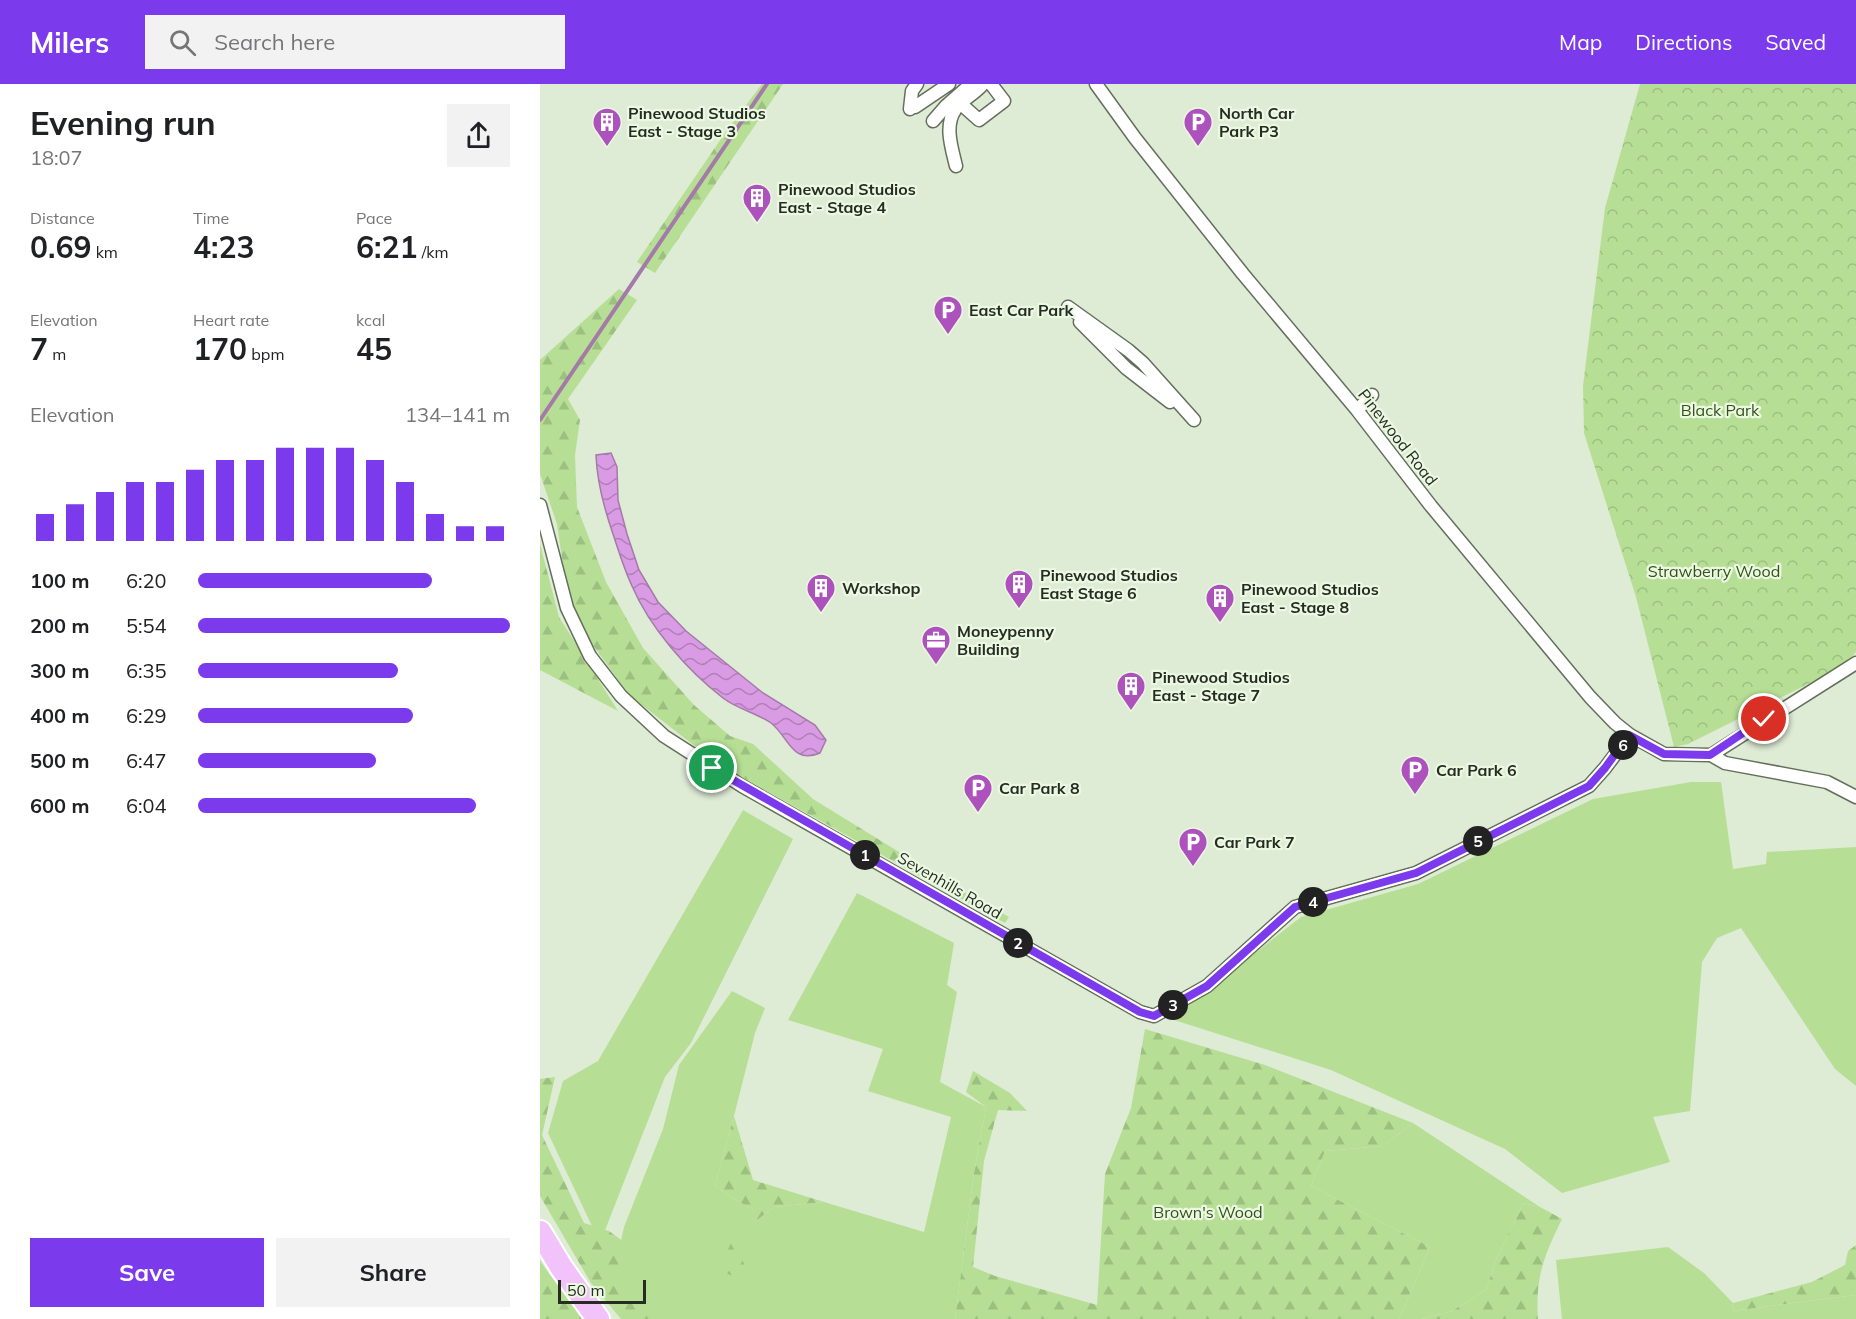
<!DOCTYPE html>
<html lang="en">
<head>
<meta charset="utf-8">
<style>
  body { margin:0; font-family:Mulish,sans-serif; background:#f2f2f2; color:#202124; height:100vh; display:flex; flex-direction:column; font-size:22px; white-space:nowrap }
  * { box-sizing:border-box; margin:0 }
  p { font-size:20px; color:#757577 }
  .icon { flex:none; width:33px; height:33px; fill:none; stroke:currentColor; stroke-width:2; stroke-linecap:round; stroke-linejoin:round }
  .map { position:relative; flex:1; overflow:hidden }
  .details { display:flex; flex-direction:column; background:#fff; width:540px }
  .details>* { flex:none }
  .scale { position:absolute; left:18px; bottom:15px; width:88px; box-sizing:border-box; padding-left:6px; border:3px solid #272c23; border-top:0; font-size:16px; line-height:21px; white-space:nowrap; color:#272c23; -webkit-text-stroke:4px #ebf8e2; paint-order:stroke }
  .pin { position:absolute; display:grid; place-items:center; width:51px; height:51px; color:#fff; margin:-26px; border:3px solid #fff; border-radius:50%; box-shadow:0 2px 6px #0007 }
  .km { position:absolute; width:30px; height:30px; margin:-15px; border-radius:50%; background:#222; color:#fff; font-size:16px; line-height:30px; text-align:center }
  .round { display:grid; place-items:center; flex:none; width:63px; height:63px; border-radius:0px; background:#f2f2f2 }
  .head { display:flex; align-items:center; justify-content:space-between; height:102px; padding:0 30px }
  h1 { font-size:33px; font-weight:700; line-height:45px }
  .figures { display:grid; grid-template-columns:repeat(3,1fr); gap:9px; height:102px; padding:6px 30px }
  .figures div { display:grid; align-content:center }
  .figures b { font-size:30px; font-weight:700 }
  .figures small { font-size:16px; font-weight:400 }
  .figures p { font-size:16px }
  .chart { height:168px; padding:12px 30px }
  .chart p { display:flex; justify-content:space-between }
  .chart svg { width:100%; height:108px; margin-top:6px; stroke:#7c3aed; stroke-width:6 }
  .primary-button { display:flex; gap:12px; margin-top:auto; padding:12px 30px }
  .primary-button a { flex:1; height:69px; border-radius:0px; background:#7c3aed; color:#fff; font-size:24px; font-weight:700; line-height:69px; text-align:center }
  .primary-button a+a { background:#f2f2f2; color:#202124 }
  ul { padding:0 30px; list-style:none; font-size:20px }
  li { display:grid; grid-template-columns:96px 72px 1fr; align-items:center; height:45px }
  li i { height:15px; border-radius:8px; background:#7c3aed }
  header { display:flex; align-items:center; gap:36px; box-sizing:border-box; height:84px; padding:0 30px; background:#7c3aed; color:#fff }
  header strong { font-size:28px }
  nav { display:flex; gap:33px; margin-inline-start:auto; font-size:21px }
  .search { width:420px; height:54px; background:#f2f2f2; display:flex; align-items:center; gap:15px; box-sizing:border-box; padding:0 21px; border-radius:0px; color:#757577; font-size:22px }
  main { display:flex; flex:1; min-height:0 }
  .map>svg:first-child { display:block }
</style>
</head>
<body>
<header>
<strong>Milers</strong>
<div class="search"><svg class="icon" aria-label="search" viewBox="0 0 24 24"><circle cx="10" cy="10" r="6"/><path d="M15 15l6 6"/></svg>Search here</div>
<nav><a>Map</a><a>Directions</a><a>Saved</a></nav>
</header>
<main>
<section class="details">
<div class="head"><div><h1>Evening run</h1><p>18:07</p></div><a class="round"><svg class="icon" aria-label="share" viewBox="0 0 24 24"><path d="M12 15V3M7 8l5-5 5 5M5 13v7h14v-7"/></svg></a></div>
<div class="figures">
<div><p>Distance</p><b>0.69<small> km</small></b></div>
<div><p>Time</p><b>4:23</b></div>
<div><p>Pace</p><b>6:21<small> /km</small></b></div>
</div>
<div class="figures">
<div><p>Elevation</p><b>7<small> m</small></b></div>
<div><p>Heart rate</p><b>170<small> bpm</small></b></div>
<div><p>kcal</p><b>45</b></div>
</div>
<div class="chart"><p><span>Elevation</span>134–141 m</p>
<svg viewBox="0 0 160 44" preserveAspectRatio="none"><path d="M5 44V33M15 44V29M25 44V24M35 44V20M45 44V20M55 44V15M65 44V11M75 44V11M85 44V6M95 44V6M105 44V6M115 44V11M125 44V20M135 44V33M145 44V38M155 44V38"/></svg>
</div>
<ul>
<li><b>100 m</b>6:20<i style="width:75%"></i></li>
<li><b>200 m</b>5:54<i style="width:100%"></i></li>
<li><b>300 m</b>6:35<i style="width:64%"></i></li>
<li><b>400 m</b>6:29<i style="width:69%"></i></li>
<li><b>500 m</b>6:47<i style="width:57%"></i></li>
<li><b>600 m</b>6:04<i style="width:89%"></i></li>
</ul>
<div class="primary-button"><a>Save</a><a>Share</a></div>
</section>
<div class="map">
<svg width="1316" height="1235" viewBox="0 0 1316 1235">
  <defs>
    <pattern id="forest-firs" width="22" height="20" patternUnits="userSpaceOnUse" patternTransform="scale(1.5)"><rect width="22" height="20" fill="#b6df95"/><path d="M5 1l3.5 6h-7zM16 11l3.5 6h-7z" fill="#9cc080"/></pattern>
    <pattern id="park-crowns" width="20" height="18" patternUnits="userSpaceOnUse" patternTransform="scale(1.5)"><rect width="20" height="18" fill="#b6df95"/><path d="M2 6a3 3 0 1 1 6 0M12 15a3 3 0 1 1 6 0" fill="none" stroke="#9cc080"/></pattern>
    <pattern id="water-waves" width="16" height="10" patternUnits="userSpaceOnUse" patternTransform="scale(1.5)"><rect width="16" height="10" fill="#d99be3"/><path d="M0 5q4-4 8 0t8 0" fill="none" stroke="#b07fb8"/></pattern>
  </defs>
  <rect width="100%" height="100%" fill="#deebd5"/>
  <!-- grass -->
  <path fill="#b6df95" d="M 1151,698 L 1181,698 L 1193,785 L 1226,780 L 1227,768 L 1316,763 L 1316,1002 L 1295,985 L 1201,844 L 1177,854 L 1162,878 L 1150,1027 L 1113,1033 L 1130,1078 L 1022,1109 L 965,1065 L 791,986 L 628,934 L 650,920 L 761,833 L 878,800 L 1053,715 Z
    M 203,726 L 253,755 L 151,959 L 125,993 L 60,1159 L 8,1049 L 23,997 L 58,977 Z
    M 317,809 L 414,859 L 407,901 L 417,908 L 400,998 L 446,1023 L 434,1089 L 415,1235 L 110,1235 L 72,1197 L 84,1143 L 123,1045 L 139,981 L 192,907 L 225,924 L 215,949 L 194,1032 L 175,1102 L 209,1124 L 216,1137 L 234,1123 L 284,1118 L 384,1148 L 411,1033 L 328,1007 L 343,965 L 248,936 Z
    M 873,1039 L 1000,1123 L 983,1119 L 957,1173 L 946,1206 L 912,1227 L 882,1235 L 859,1235 L 890,1163 L 771,1102 L 785,1067 L 843,1062 Z
    M 1128,1163 L 1164,1189 L 1193,1219 L 1192,1227 L 1316,1211 L 1316,1235 L 1022,1235 L 1016,1176 Z"/>
  <!-- forest -->
  <path fill="url(#forest-firs)" d="M 222,0 L 243,0 L 115,189 L 97,178 L 185,49 Z
    M 79,205 L 97,216 L 28,315 L 40,336 L 35,371 L 37,423 L 66,498 L 103,564 L 154,621 L 190,652 L 213,660 L 273,715 L 419,805 L 469,833 L 465,839 L 178,680 L 89,611 L 50,557 L 28,516 L 17,440 L 0,390 L 0,276 Z
    M 0,460 L 19,533 L 78,627 L 0,586 Z
    M 605,945 L 725,981 L 873,1039 L 843,1062 L 785,1067 L 771,1102 L 890,1163 L 859,1235 L 415,1235 L 434,1089 L 446,1023 L 426,1008 L 433,987 L 470,1009 L 487,1027 L 458,1026 L 444,1077 L 433,1183 L 455,1192 L 557,1221 L 565,1090 L 591,1024 Z
    M 15,993 L 2,1051 L 44,1139 L 69,1147 L 84,1158 L 81,1192 L 116,1235 L 81,1235 L 51,1199 L 0,1112 L 0,995 Z
    M 194,1032 L 213,1096 L 284,1118 L 234,1123 L 216,1137 L 201,1141 L 209,1124 L 175,1102 Z
    M 983,1119 L 1000,1123 L 1022,1135 C 1004,1172 995,1193 998,1235 L 882,1235 L 912,1227 L 946,1206 L 957,1173 Z
    M 194,1153 L 211,1199 L 178,1186 Z
    M 1316,1161 L 1316,1211 L 1192,1227 L 1193,1219 L 1272,1198 L 1305,1181 L 1308,1167 Z
    M 0,1177 L 42,1235 L 0,1235 Z"/>
  <!-- park -->
  <path fill="url(#park-crowns)" d="M 1100,0 L 1316,0 L 1316,568 L 1304,582 L 1148,660 L 1134,663 L 1096,513 L 1044,349 L 1043,302 L 1065,124 Z"/>
  <!-- water -->
  <path fill="url(#water-waves)" stroke="#a47aa9" stroke-width="1.5" d="M 71,369 L 77,383 L 78,416 L 87,450 L 99,486 L 118,518 L 146,547 L 223,609 L 275,641 L 286,656 L 280,669 C 252,681 249,653 231,639 C 217,629 197,625 183,614 C 147,586 110,544 92,502 C 84,485 79,468 73,450 C 64,424 57,399 56,371 Z"/>
  <g fill="none" stroke-linecap="round" stroke-linejoin="round">
    <!-- stream -->
    <path stroke="#a47aa9" stroke-width="4" d="M 0,336 L 227,0"/>
    <!-- street casing -->
    <g stroke="#646f5b" stroke-width="15">
      <path id="street" d="M 556,0 L 595,54 L 703,190 L 817,326 L 891,422 L 1050,613 L 1075,639 L 1090,651 L 1124,670 L 1171,671 L 1316,579
        M 421,20 L 439,36 L 464,17 L 451,0
        M 375,23 L 409,0
        M 370,25 L 372,7 L 377,0
        M 393,37 L 406,22 L 431,0
        M 416,82 C 412,65 404,42 415,26 C 421,16 435,10 443,0
        M 528,223 L 588,266 L 603,279 L 654,336
        M 540,238 L 586,284 L 630,318
        M 817,326 L 832,311
        M 0,421 L 27,524 L 50,572 L 81,612 L 124,652 L 202,702 L 600,928 L 614,932 L 667,902 L 755,823 L 876,789 L 1049,702 L 1065,684 L 1090,651
        M 1171,671 L 1185,679 L 1287,698 L 1316,713"/>
    </g>
    <!-- highway casing -->
    <g stroke="#fff" stroke-width="26">
      <path id="highway" d="M 0,1148 L 21,1183 L 58,1235"/>
    </g>
    <!-- street -->
    <use href="#street" stroke="#fff" stroke-width="12"/>
    <!-- highway -->
    <use href="#highway" stroke="#f2c3fa" stroke-width="22"/>
  </g>
  <g fill="none" stroke-linecap="round" stroke-linejoin="round">
    <!-- route casing -->
    <g stroke="#fff" stroke-width="12">
      <path id="route" d="M 172,684 L 600,928 L 614,932 L 667,902 L 755,823 L 876,789 L 1049,702 L 1065,684 L 1089,651 L 1124,670 L 1170,671 L 1224,635"/>
    </g>
    <!-- route -->
    <use href="#route" stroke="#7c3aed" stroke-width="8"/>
  </g>
  <!-- icons -->
  <defs>
    <g id="building-pin" transform="scale(1.5)"><path d="M0 17L-7.5 6A9.5 9.5 0 1 1 7.5 6Z" fill="#ad51bc" stroke="#ebf8e2"/><path d="M-4-6H4V6H1V3H-1V6H-4ZM-2.5-4.3h1.7v1.8h-1.7ZM.8-4.3h1.7v1.8H.8ZM-2.5-1h1.7V.8h-1.7ZM.8-1h1.7V.8H.8Z" fill="#fff"/></g>
    <g id="parking-pin" transform="scale(1.5)"><path d="M0 17L-7.5 6A9.5 9.5 0 1 1 7.5 6Z" fill="#ad51bc" stroke="#ebf8e2"/><path d="M-3.5-5.5H1a3.5 3.5 0 0 1 0 7H-1V5.5H-3.5ZM-1-3.4V-.6H.8a1.4 1.4 0 0 0 0-2.8Z" fill="#fff"/></g>
    <g id="office-pin" transform="scale(1.5)"><path d="M0 17L-7.5 6A9.5 9.5 0 1 1 7.5 6Z" fill="#ad51bc" stroke="#ebf8e2"/><path d="M-6-3h4V-5.5h4V-3h4V5H-6ZM-1-4.5V-3h2v-1.5ZM-6 0V1H6V0Z" fill="#fff"/></g>
  </defs>
  <g fill-rule="evenodd">
    <use href="#building-pin" x="67" y="38"/>
    <use href="#parking-pin" x="658" y="38"/>
    <use href="#building-pin" x="217" y="114"/>
    <use href="#parking-pin" x="408" y="226"/>
    <use href="#building-pin" x="479" y="500"/>
    <use href="#building-pin" x="281" y="504"/>
    <use href="#building-pin" x="680" y="514"/>
    <use href="#office-pin" x="396" y="556"/>
    <use href="#building-pin" x="591" y="602"/>
    <use href="#parking-pin" x="875" y="686"/>
    <use href="#parking-pin" x="438" y="704"/>
    <use href="#parking-pin" x="653" y="758"/>
  </g>
  <g text-anchor="middle" stroke-width="4.5" stroke-linejoin="round" paint-order="stroke">
    <!-- poi labels -->
    <g font-size="16" font-weight="bold" fill="#272c23" stroke="#ebf8e2" text-anchor="start">
      <text x="88" y="35">Pinewood Studios<tspan x="88" dy="18">East - Stage 3</tspan></text>
      <text x="679" y="35">North Car<tspan x="679" dy="18">Park P3</tspan></text>
      <text x="238" y="111">Pinewood Studios<tspan x="238" dy="18">East - Stage 4</tspan></text>
      <text x="429" y="232">East Car Park</text>
      <text x="500" y="497">Pinewood Studios<tspan x="500" dy="18">East Stage 6</tspan></text>
      <text x="302" y="510">Workshop</text>
      <text x="701" y="511">Pinewood Studios<tspan x="701" dy="18">East - Stage 8</tspan></text>
      <text x="417" y="553">Moneypenny<tspan x="417" dy="18">Building</tspan></text>
      <text x="612" y="599">Pinewood Studios<tspan x="612" dy="18">East - Stage 7</tspan></text>
      <text x="896" y="692">Car Park 6</text>
      <text x="459" y="710">Car Park 8</text>
      <text x="674" y="764">Car Park 7</text>
    </g>
    <!-- park labels -->
    <g font-size="16" fill="#355118" stroke="#ebf8e2">
      <text x="1180" y="332">Black Park</text>
      <text x="1174" y="493">Strawberry Wood</text>
      <text x="668" y="1134">Brown's Wood</text>
    </g>
    <!-- street labels -->
    <g font-size="16" fill="#272c23" stroke="#ebf8e2">
      <text transform="translate(858 353) rotate(52)" y="6">Pinewood Road</text>
      <text transform="translate(410 801) rotate(30)" y="6">Sevenhills Road</text>
    </g>
  </g>
</svg>
<div class="scale">50 m</div>
<div class="pin" style="left:172px;top:684px;background:#1e9e55"><svg class="icon" aria-label="arrive" viewBox="0 0 24 24"><path d="M6 21V4h12l-3 4 3 4H6"/></svg></div>
<div class="pin" style="left:1224px;top:635px;background:#d93025"><svg class="icon" aria-label="check" viewBox="0 0 24 24"><path d="M5 12l5 5 9-10"/></svg></div>
<b class="km" style="left:325px;top:771px">1</b>
<b class="km" style="left:478px;top:859px">2</b>
<b class="km" style="left:633px;top:921px">3</b>
<b class="km" style="left:773px;top:818px">4</b>
<b class="km" style="left:938px;top:757px">5</b>
<b class="km" style="left:1083px;top:661px">6</b>
</div>
</main>
</body>
</html>
